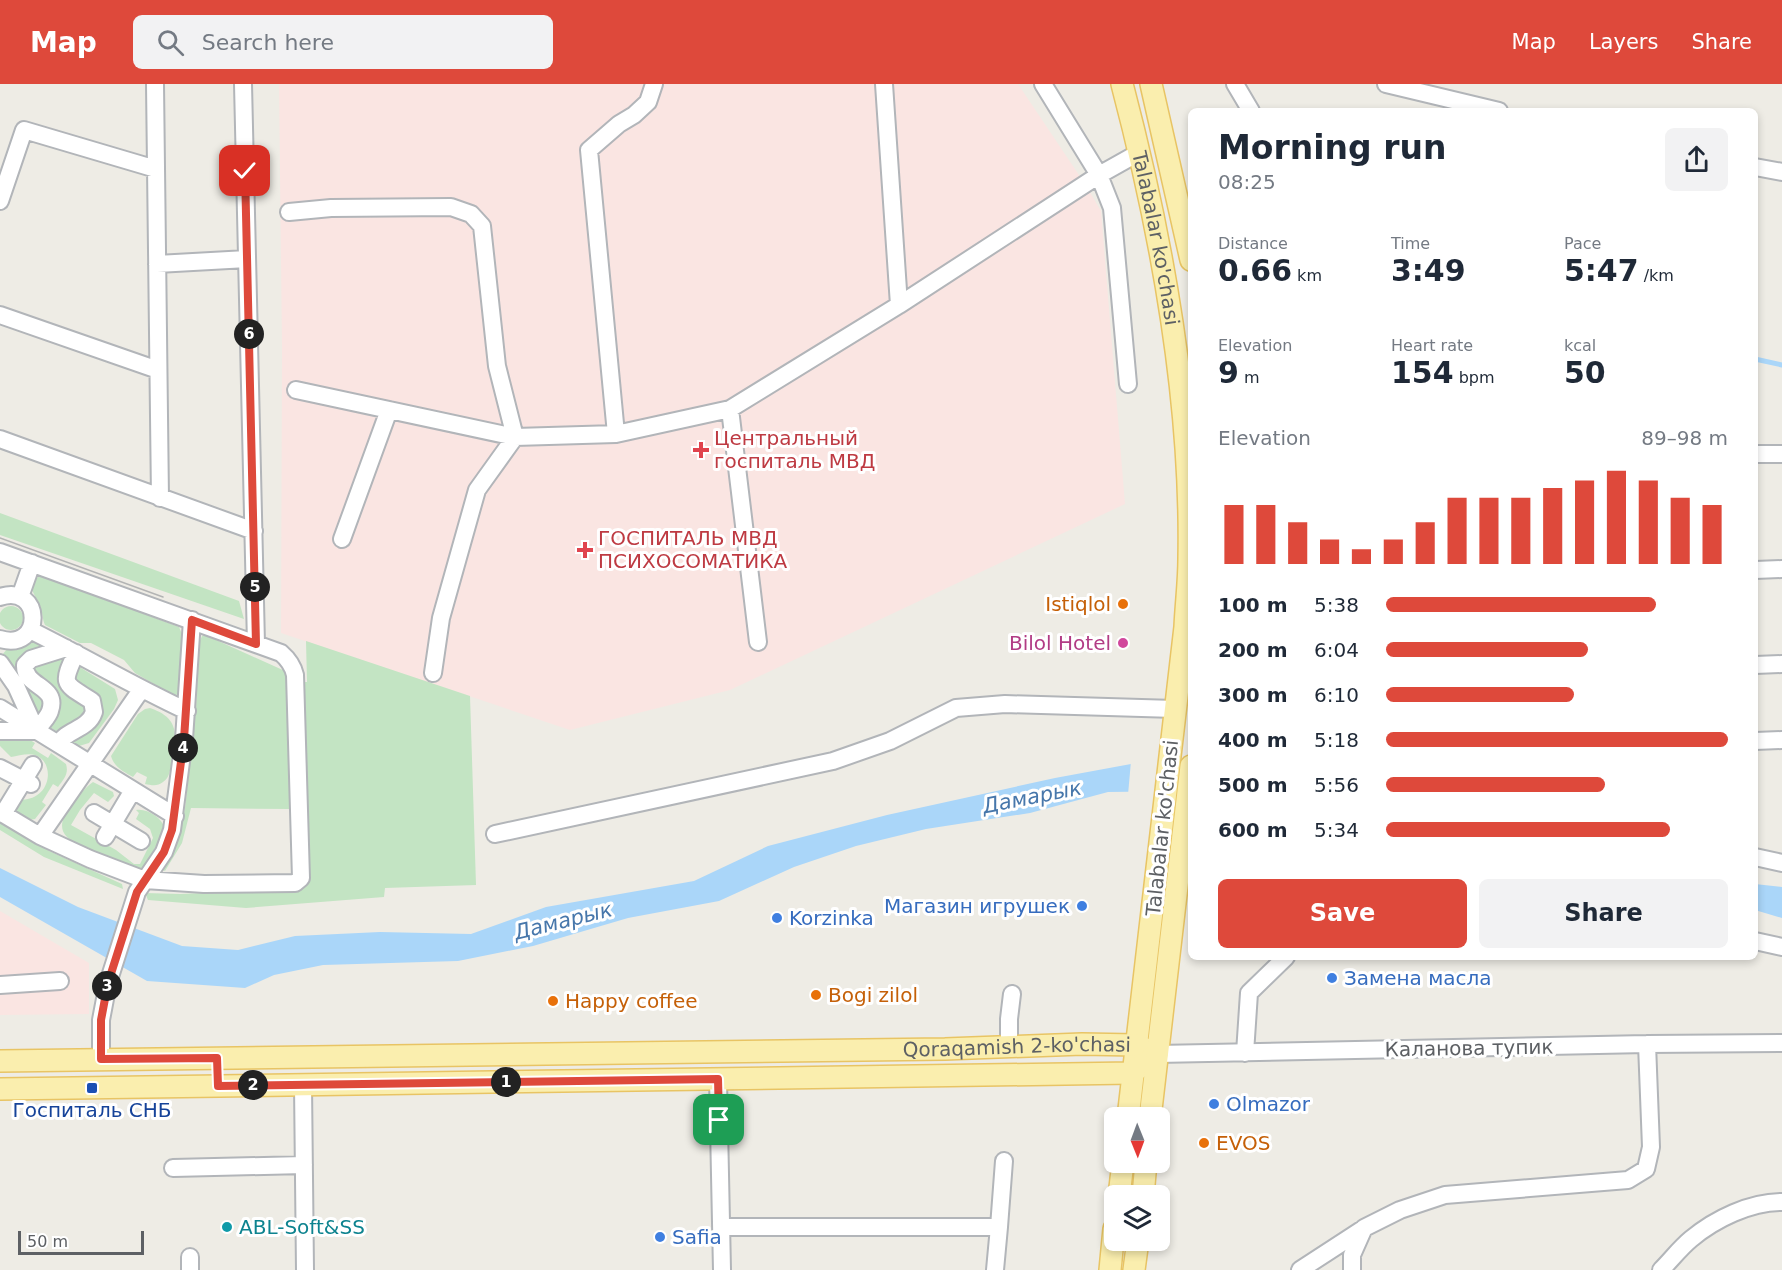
<!DOCTYPE html>
<html lang="en">
<head>
<meta charset="utf-8">
<style>
  body { margin:0; font-family:"DejaVu Sans",sans-serif; background:#f2f2f3; color:#1f2937; height:100vh; display:flex; flex-direction:column; font-size:22px; white-space:nowrap }
  * { box-sizing:border-box; margin:0 }
  p { font-size:20px; color:#747a83 }
  .icon { flex:none; width:33px; height:33px; fill:none; stroke:currentColor; stroke-width:2; stroke-linecap:round; stroke-linejoin:round }
  .map { position:relative; flex:1; overflow:hidden }
  .sheet { position:absolute; left:1188px; top:24px; width:570px; height:852px; display:flex; flex-direction:column; background:#fff; border-radius:9px; box-shadow:0 3px 9px #0003 }
  .sheet>* { flex:none }
  .needle { width:39px; rotate:179deg }
  .controls { position:absolute; left:1104px; top:1023px; display:grid; gap:12px }
  .controls a { display:grid; place-items:center; width:66px; height:66px; border-radius:9px; background:#fff; box-shadow:0 3px 9px #0003; font-size:30px }
  .scale { position:absolute; left:18px; bottom:15px; width:126px; box-sizing:border-box; padding-left:6px; border:3px solid #5d6064; border-top:0; font-size:16px; line-height:21px; white-space:nowrap; color:#5d6064; -webkit-text-stroke:4px #fff; paint-order:stroke }
  .pin { position:absolute; display:grid; place-items:center; width:51px; height:51px; color:#fff; margin:-26px; border-radius:12px; box-shadow:0 3px 9px #0006 }
  .km { position:absolute; width:30px; height:30px; margin:-15px; border-radius:50%; background:#222; color:#fff; font-size:16px; line-height:30px; text-align:center }
  .round { display:grid; place-items:center; flex:none; width:63px; height:63px; border-radius:9px; background:#f2f2f3 }
  .headline { display:flex; align-items:center; justify-content:space-between; height:102px; padding:0 30px }
  h1 { font-size:33px; font-weight:600; line-height:45px }
  .stats { display:grid; grid-template-columns:repeat(3,1fr); gap:9px; height:102px; padding:6px 30px }
  .stats div { display:grid; align-content:center }
  .stats b { font-size:30px; font-weight:600 }
  .stats small { font-size:16px; font-weight:400 }
  .stats p { font-size:16px }
  .chart { height:168px; padding:12px 30px }
  .chart p { display:flex; justify-content:space-between }
  .chart svg { width:100%; height:108px; margin-top:6px; stroke:#de493b; stroke-width:6 }
  .button { display:flex; gap:12px; margin-top:auto; padding:12px 30px }
  .button a { flex:1; height:69px; border-radius:9px; background:#de493b; color:#fff; font-size:24px; font-weight:600; line-height:69px; text-align:center }
  .button a+a { background:#f2f2f3; color:#1f2937 }
  ul { padding:0 30px; list-style:none; font-size:20px }
  li { display:grid; grid-template-columns:96px 72px 1fr; align-items:center; height:45px }
  li i { height:15px; border-radius:8px; background:#de493b }
  header { display:flex; align-items:center; gap:36px; box-sizing:border-box; height:84px; padding:0 30px; background:#de493b; color:#fff }
  header strong { font-size:28px }
  nav { display:flex; gap:33px; margin-inline-start:auto; font-size:21px }
  .search { width:420px; height:54px; background:#f2f2f3; display:flex; align-items:center; gap:15px; box-sizing:border-box; padding:0 21px; border-radius:9px; color:#747a83; font-size:22px }
  .map>svg:first-child { display:block }
</style>
</head>
<body>
<header>
<strong>Map</strong>
<div class="search"><svg class="icon" aria-label="search" viewBox="0 0 24 24"><circle cx="10" cy="10" r="6"/><path d="M15 15l6 6"/></svg>Search here</div>
<nav><a>Map</a><a>Layers</a><a>Share</a></nav>
</header>
<div class="map">
<svg width="1782" height="1186" viewBox="0 0 1782 1186">
  <rect width="100%" height="100%" fill="#eeece5"/>
  <!-- medical -->
  <path fill="#fae5e2" d="M 279,0 L 1018,0 L 1085,100 L 1101,127 L 1125,420 L 730,606 L 570,646 L 281,549 L 282,265 Z
    M 0,827 L 89,879 L 89,930 L 0,931 Z"/>
  <!-- grass -->
  <path fill="#c3e4c3" d="M 0,429 L 239,517 L 244,535 L 0,451 Z
    M 39,492 L 46,493 L 179,543 L 182,550 L 179,610 L 176,611 L 171,610 L 135,589 L 124,576 L 91,559 L 80,559 L 45,541 C 42,535 43,529 40,522 C 36,510 25,505 39,492 Z
    M-1 534a12 12 0 1 1 24 0a12 12 0 1 1-24 0Z
    M 205,551 L 285,587 L 290,597 L 290,725 L 191,724 L 182,759 L 165,787 L 163,786 L 177,760 L 185,724 L 196,624 L 199,559 L 202,552 Z
    M 306,557 L 470,612 L 476,801 L 385,804 L 384,813 L 246,824 L 148,816 L 145,809 L 180,810 L 293,805 L 301,598 L 307,598 Z
    M 34,558 L 45,563 L 18,578 L 17,586 L 47,617 L 37,637 L 2,571 L 8,564 L 21,564 Z
    M 60,572 L 64,576 L 87,621 L 88,628 L 79,637 L 56,647 L 45,640 L 54,633 L 31,579 Z
    M 78,582 L 115,605 L 118,616 L 114,625 L 89,659 L 79,662 L 67,656 L 94,643 L 102,624 L 99,615 L 73,597 Z
    M 150,624 C 180,634 177,652 172,677 C 170,685 170,694 163,698 C 157,703 151,701 145,700 L 147,693 L 137,688 L 133,693 C 124,688 114,683 111,672 L 138,630 L 145,625 Z
    M 0,653 L 25,653 L 35,659 L 32,664 L 48,674 L 51,669 L 66,680 C 69,690 64,695 58,703 L 53,700 L 42,718 L 46,721 L 35,735 L 29,736 L 14,727 L 20,716 C 53,716 55,677 35,671 C 27,669 18,672 11,673 L 0,662 Z
    M 93,698 L 113,708 L 114,712 L 108,718 L 94,709 L 80,726 L 71,741 L 116,766 L 134,780 L 140,780 L 153,754 L 150,745 L 136,735 L 139,729 L 136,726 C 147,724 161,733 165,744 L 145,784 L 139,786 L 131,784 C 117,777 76,763 67,753 C 57,743 64,731 71,723 C 77,714 84,704 93,698 Z
    M 0,738 L 49,767 L 122,800 L 123,805 L 44,773 L 0,746 Z"/>
  <!-- water -->
  <path fill="#aad6f9" d="M 1131,680 L 1191,707 L 1108,708 L 1030,729 L 926,745 L 856,762 L 794,783 L 719,817 L 628,834 L 533,862 L 458,877 L 323,881 L 274,891 L 245,904 L 147,897 L 0,813 L 0,784 L 78,823 L 182,862 L 238,866 L 295,852 L 380,848 L 471,850 L 546,823 L 694,797 L 768,762 L 887,731 L 1055,694 Z
    M 1755,800 L 1782,803 L 1782,834 L 1755,826 Z"/>
  <!-- pier -->
  <path fill="#eeece5" d="M 1131,677 L 1191,678 L 1191,710 L 1128,711 Z"/>
  <g fill="none" stroke-linecap="round" stroke-linejoin="round">
    <!-- stream -->
    <path stroke="#aad6f9" stroke-width="5" d="M 1755,275 L 1782,281"/>
    <!-- minor casing -->
    <g stroke="#b2b5b9" stroke-width="20">
      <path id="minor" d="M 155,0 L 160,414
        M 243,0 L 256,560
        M 884,0 L 899,221
        M 1043,0 L 1099,91 L 1112,124 L 1128,300
        M 1235,0 L 1251,27
        M 1386,0 L 1499,27
        M 1755,83 L 1782,88
        M 0,117 L 24,46 L 156,85
        M 289,128 L 331,124 L 451,123 L 471,130 L 482,142 L 497,282 L 515,353 L 477,406 L 441,534 L 433,589
        M 157,180 L 247,175
        M 0,231 L 158,286
        M 296,306 L 515,353 L 616,350 L 730,325 L 899,221 L 1099,91 L 1140,68
        M 730,325 L 758,558
        M 616,350 L 589,66 L 619,40 L 634,31 L 648,18 L 654,0
        M 0,355 L 254,447
        M 1755,370 L 1782,370
        M 342,455 L 389,326
        M 0,468 L 281,569 C 288,575 293,582 295,591 L 301,794 L 295,799 L 204,800 L 145,796 L 90,775 L 40,752 L 0,728
        M 1755,486 L 1782,485
        M 0,513 C 43,499 44,568 0,555
        M 20,513 L 32,479
        M 30,546 C 83,572 133,602 187,627
        M 0,579 L 16,602 L 36,646
        M 1755,581 L 1782,580
        M 0,624 L 175,732
        M 0,647 L 36,647
        M 37,647 C 40,640 48,634 50,627 C 59,601 24,604 25,581 L 31,575 L 66,564
        M 1755,657 L 1782,656
        M 58,660 C 67,645 88,646 94,628 L 92,617 C 63,599 61,601 76,569
        M 0,684 L 31,700
        M 94,729 L 141,757
        M 3,730 L 33,681
        M 495,750 L 833,677 L 890,657 L 956,624 L 1005,620 L 1175,625
        M 40,752 L 141,606
        M 105,753 L 133,706
        M 1755,773 L 1782,779
        M 1755,857 L 1782,863
        M 0,901 L 60,897
        M 1009,964 L 1009,935 L 1012,910
        M 1245,969 L 1249,909 L 1286,873
        M 1157,970 L 1647,960 L 1782,959
        M 101,975 L 101,936 L 108,899 L 137,808 L 164,768 L 172,746 L 184,655 L 192,536
        M 718,995 L 722,1186
        M 303,1001 L 305,1186
        M 173,1084 L 304,1081
        M 721,1143 L 999,1143 L 1004,1077
        M 190,1173 L 190,1186
        M 995,1186 L 999,1143
        M 1300,1186 L 1363,1145
        M 1352,1186 L 1352,1171 L 1364,1144 L 1400,1126 L 1445,1111 L 1628,1096 L 1646,1085 L 1651,1063 L 1647,960
        M 1661,1186 C 1671,1176 1680,1164 1691,1155 C 1715,1135 1750,1118 1782,1118"/>
    </g>
    <!-- major casing -->
    <g stroke="#e8c464" stroke-width="24">
      <g id="major">
        <path id="s1" d="M 1122,0 C 1162,152 1192,317 1189,475 C 1189,498 1186,520 1185,543 L 1128,1034"/>
        <path d="M 1151,0 L 1191,176"/>
        <path id="s2" d="M 0,977 L 945,965 L 1082,960 L 1136,961 L 1157,970"/>
        <path d="M 0,1005 L 1132,989 L 1157,970"/>
        <path d="M 1150,1034 L 1191,682"/>
        <path d="M 1119,1112 L 1123,1078"/>
        <path d="M 1143,1112 L 1146,1078"/>
        <path d="M 1110,1186 L 1114,1145"/>
        <path d="M 1134,1186 L 1138,1156"/>
      </g>
    </g>
    <!-- minor -->
    <use href="#minor" stroke="#fff" stroke-width="16"/>
    <!-- major -->
    <use href="#major" stroke="#faeeae" stroke-width="21"/>
    <!-- tram -->
    <path stroke="#b3b4b4" stroke-width="1.5" d="M 0,454 L 163,513"/>
  </g>
  <g fill="none" stroke-linecap="round" stroke-linejoin="round">
    <!-- route casing -->
    <g stroke="#fff" stroke-width="12">
      <path id="route" d="M 245,87 L 256,560 L 192,536 L 184,655 L 172,746 L 164,768 L 137,808 L 108,899 L 101,936 L 101,975 L 217,974 L 218,1002 L 718,995 L 719,1036"/>
    </g>
    <!-- route -->
    <use href="#route" stroke="#de493b" stroke-width="8"/>
  </g>
  <!-- markers -->
  <g fill="#e0444e" stroke="#fff" stroke-width="2">
    <path d="M698 357h6v6h6v6h-6v6h-6v-6h-6v-6h6z"/>
    <path d="M582 457h6v6h6v6h-6v6h-6v-6h-6v-6h6z"/>
  </g>
  <g fill="#e8710a" stroke="#fff" stroke-width="2">
    <circle cx="1123" cy="520" r="6"/>
    <circle cx="816" cy="911" r="6"/>
    <circle cx="553" cy="917" r="6"/>
    <circle cx="1204" cy="1059" r="6"/>
  </g>
  <circle fill="#d1479c" stroke="#fff" stroke-width="2" cx="1123" cy="559" r="6"/>
  <g fill="#3f7fe0" stroke="#fff" stroke-width="2">
    <circle cx="1082" cy="822" r="6"/>
    <circle cx="777" cy="834" r="6"/>
    <circle cx="1332" cy="894" r="6"/>
    <circle cx="1214" cy="1020" r="6"/>
    <circle cx="660" cy="1153" r="6"/>
  </g>
  <rect fill="#1a4fb4" stroke="#fff" stroke-width="2" x="86" y="998" width="12" height="12" rx="3"/>
  <circle fill="#0f9aa8" stroke="#fff" stroke-width="2" cx="227" cy="1143" r="6"/>
  <g text-anchor="middle" stroke-width="6" stroke-linejoin="round" paint-order="stroke">
    <!-- street labels -->
    <g font-size="20" fill="#5d6064" stroke="#fff">
      <text dy="7" stroke="none"><textPath href="#s1" startOffset="158">Talabalar ko'chasi</textPath></text>
      <text transform="translate(1162 744) rotate(-84)" y="7">Talabalar ko'chasi</text>
      <text dy="7" stroke="none"><textPath href="#s2" startOffset="1017">Qoraqamish 2-ko'chasi</textPath></text>
      <text transform="translate(1469 964) rotate(-1)" y="7">Каланова тупик</text>
    </g>
    <!-- health labels -->
    <g font-size="20" fill="#be3a42" stroke="#fff" text-anchor="start">
      <text x="714" y="361">Центральный<tspan x="714" dy="23">госпиталь МВД</tspan></text>
      <text x="598" y="461">ГОСПИТАЛЬ МВД<tspan x="598" dy="23">ПСИХОСОМАТИКА</tspan></text>
    </g>
    <!-- food labels -->
    <g font-size="20" fill="#c56008" stroke="#fff" text-anchor="start">
      <text x="1111" y="527" text-anchor="end">Istiqlol</text>
      <text x="828" y="918">Bogi zilol</text>
      <text x="565" y="924">Happy coffee</text>
      <text x="1216" y="1066">EVOS</text>
    </g>
    <!-- hotel labels -->
    <g font-size="20" fill="#b23c85" stroke="#fff" text-anchor="end">
      <text x="1111" y="566">Bilol Hotel</text>
    </g>
    <!-- shop labels -->
    <g font-size="20" fill="#366cbe" stroke="#fff" text-anchor="start">
      <text x="1070" y="829" text-anchor="end">Магазин игрушек</text>
      <text x="789" y="841">Korzinka</text>
      <text x="1344" y="901">Замена масла</text>
      <text x="1226" y="1027">Olmazor</text>
      <text x="672" y="1160">Safia</text>
    </g>
    <!-- transit labels -->
    <g font-size="20" fill="#164399" stroke="#fff">
      <text x="92" y="1033">Госпиталь СНБ</text>
    </g>
    <!-- culture labels -->
    <g font-size="20" fill="#0d838f" stroke="#fff" text-anchor="start">
      <text x="239" y="1150">ABL-Soft&amp;SS</text>
    </g>
    <!-- water labels -->
    <g font-size="21" font-style="italic" fill="#4777ab" stroke="#fff">
      <text transform="translate(1032 713) rotate(-11)" y="7">Дамарык</text>
      <text transform="translate(563 837) rotate(-14)" y="7">Дамарык</text>
    </g>
  </g>
</svg>
<div class="controls">
<a><svg class="needle" viewBox="-14 -14 28 28"><path d="M0-13l5 13h-10z" fill="#e53935"/><path d="M0 13l5-13h-10z" fill="#747a83"/></svg></a>
<a><svg class="icon" aria-label="layers" viewBox="0 0 24 24"><path d="M12 4l9 5-9 5-9-5zM3 14l9 5 9-5"/></svg></a>
</div>
<div class="scale">50 m</div>
<div class="pin" style="left:719px;top:1036px;background:#1e9e55"><svg class="icon" aria-label="arrive" viewBox="0 0 24 24"><path d="M6 21V4h12l-3 4 3 4H6"/></svg></div>
<div class="pin" style="left:245px;top:87px;background:#d93025"><svg class="icon" aria-label="check" viewBox="0 0 24 24"><path d="M5 12l5 5 9-10"/></svg></div>
<b class="km" style="left:506px;top:998px">1</b>
<b class="km" style="left:253px;top:1001px">2</b>
<b class="km" style="left:107px;top:902px">3</b>
<b class="km" style="left:183px;top:664px">4</b>
<b class="km" style="left:255px;top:503px">5</b>
<b class="km" style="left:249px;top:250px">6</b>
<section class="sheet">
<div class="headline"><div><h1>Morning run</h1><p>08:25</p></div><a class="round"><svg class="icon" aria-label="share" viewBox="0 0 24 24"><path d="M12 15V3M7 8l5-5 5 5M5 13v7h14v-7"/></svg></a></div>
<div class="stats">
<div><p>Distance</p><b>0.66<small> km</small></b></div>
<div><p>Time</p><b>3:49</b></div>
<div><p>Pace</p><b>5:47<small> /km</small></b></div>
</div>
<div class="stats">
<div><p>Elevation</p><b>9<small> m</small></b></div>
<div><p>Heart rate</p><b>154<small> bpm</small></b></div>
<div><p>kcal</p><b>50</b></div>
</div>
<div class="chart"><p><span>Elevation</span>89–98 m</p>
<svg viewBox="0 0 160 44" preserveAspectRatio="none"><path d="M5 44V20M15 44V20M25 44V27M35 44V34M45 44V38M55 44V34M65 44V27M75 44V17M85 44V17M95 44V17M105 44V13M115 44V10M125 44V6M135 44V10M145 44V17M155 44V20"/></svg>
</div>
<ul>
<li><b>100 m</b>5:38<i style="width:79%"></i></li>
<li><b>200 m</b>6:04<i style="width:59%"></i></li>
<li><b>300 m</b>6:10<i style="width:55%"></i></li>
<li><b>400 m</b>5:18<i style="width:100%"></i></li>
<li><b>500 m</b>5:56<i style="width:64%"></i></li>
<li><b>600 m</b>5:34<i style="width:83%"></i></li>
</ul>
<div class="button"><a>Save</a><a>Share</a></div>
</section>
</div>
</body>
</html>
